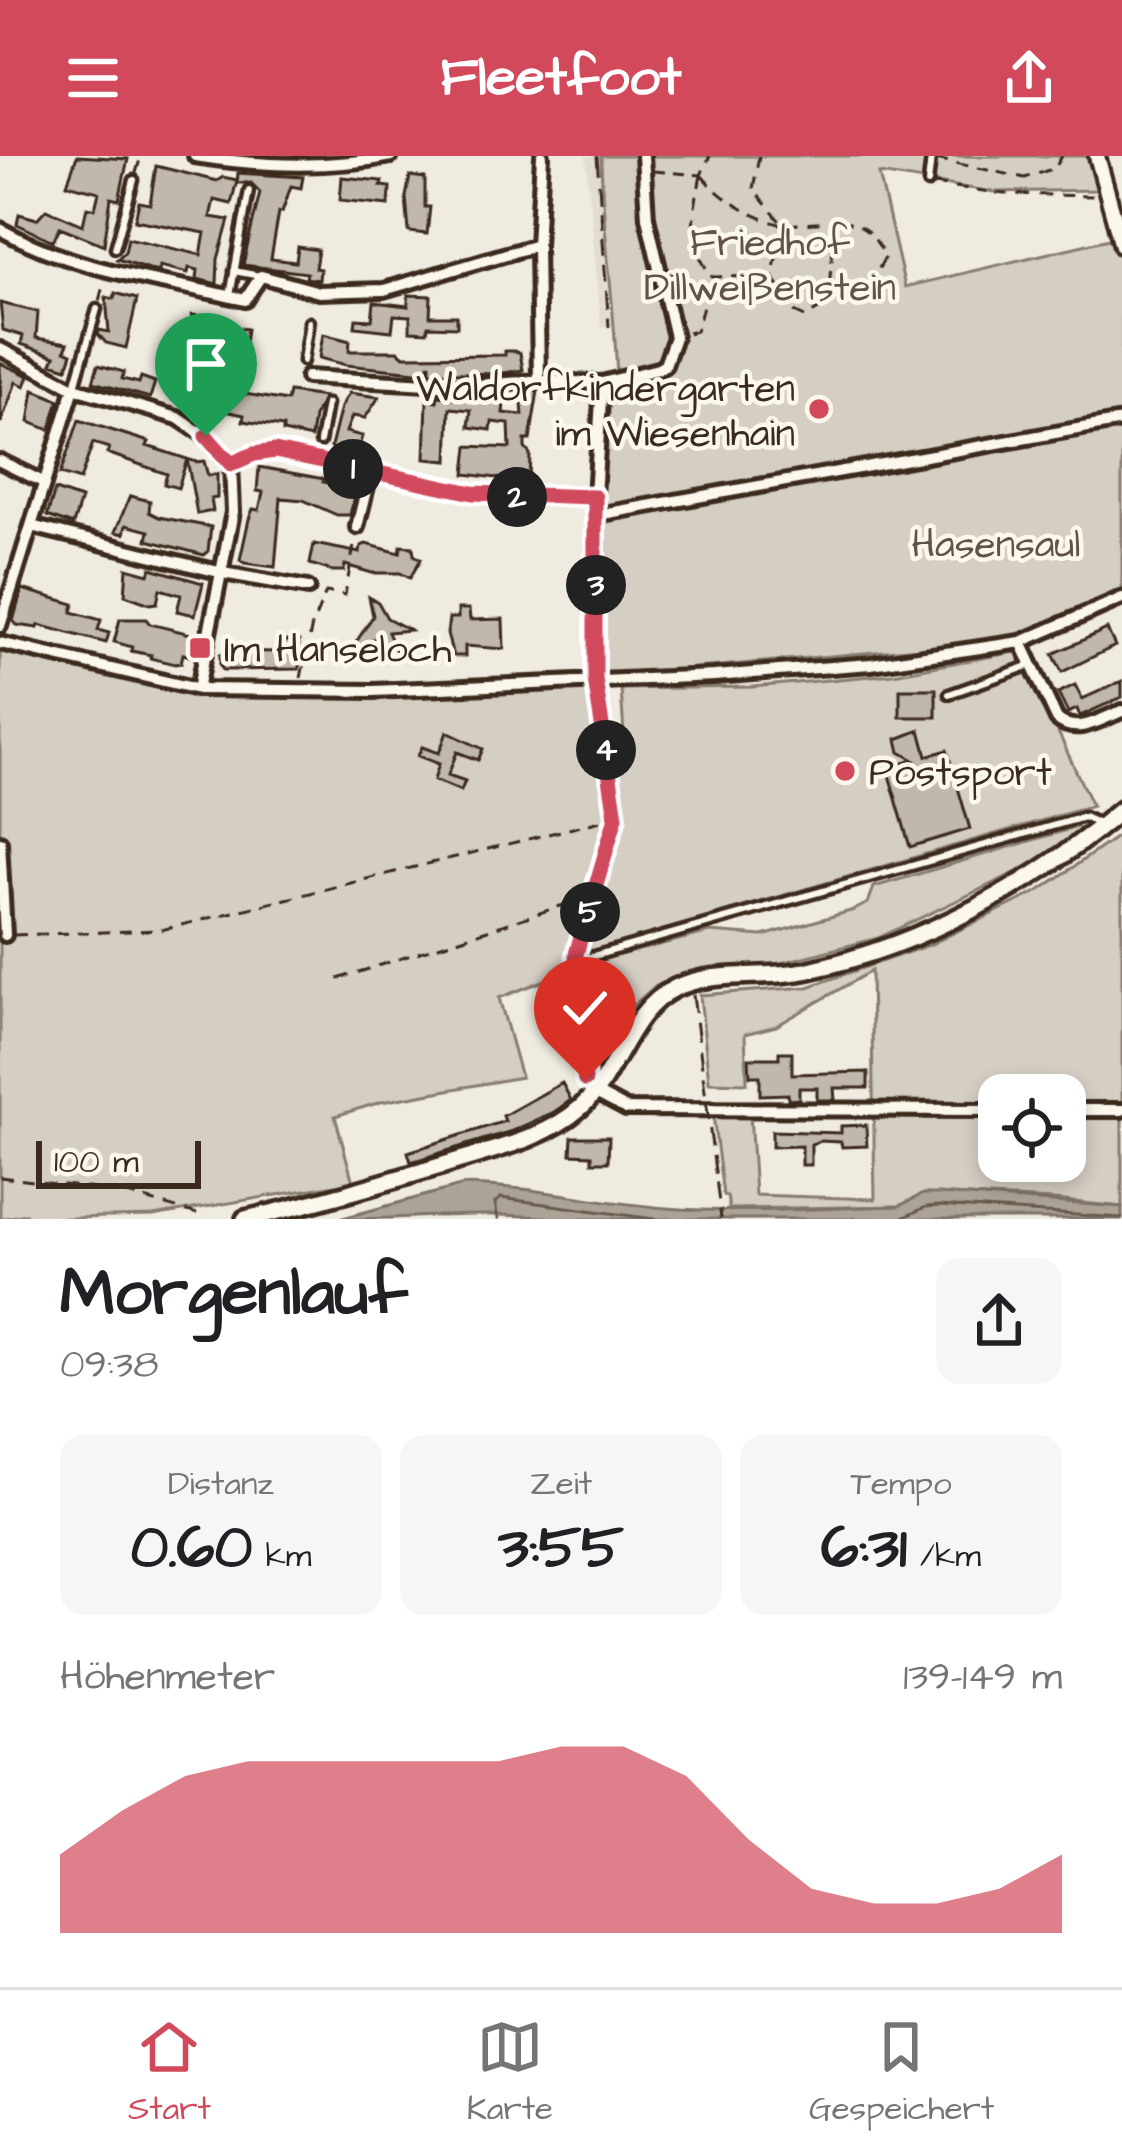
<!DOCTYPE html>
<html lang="de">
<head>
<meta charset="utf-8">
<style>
  body { margin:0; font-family:"Architects Daughter",sans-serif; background:#f6f6f6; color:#202124; height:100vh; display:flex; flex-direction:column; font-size:45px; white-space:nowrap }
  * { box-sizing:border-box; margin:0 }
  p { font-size:39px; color:#757577 }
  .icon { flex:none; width:66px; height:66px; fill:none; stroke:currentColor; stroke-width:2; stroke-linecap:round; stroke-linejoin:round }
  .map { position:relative; height:1063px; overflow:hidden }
  .drawer { display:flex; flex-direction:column; background:#fff; flex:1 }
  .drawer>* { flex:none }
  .fabs { position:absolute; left:978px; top:918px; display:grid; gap:24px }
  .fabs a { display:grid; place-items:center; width:108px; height:108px; border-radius:24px; background:#fff; box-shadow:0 6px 18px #0003; font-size:60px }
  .scale { position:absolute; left:36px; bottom:30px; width:165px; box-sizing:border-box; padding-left:12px; border:6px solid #3b2a1e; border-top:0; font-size:33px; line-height:42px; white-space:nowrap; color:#3b2a1e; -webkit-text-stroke:9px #fbf7ec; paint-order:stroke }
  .pin { position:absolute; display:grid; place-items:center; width:102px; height:102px; color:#fff; margin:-123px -51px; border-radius:50% 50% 50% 0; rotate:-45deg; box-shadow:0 0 12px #0007 }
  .pin .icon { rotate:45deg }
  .km { position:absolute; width:60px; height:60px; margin:-30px; border-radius:50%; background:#222; color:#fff; font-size:33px; line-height:60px; text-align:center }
  .round { display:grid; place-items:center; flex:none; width:126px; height:126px; border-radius:24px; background:#f6f6f6 }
  .headline { display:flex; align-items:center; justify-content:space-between; height:204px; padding:0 60px }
  h1 { font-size:66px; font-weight:700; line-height:90px }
  .stats { display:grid; grid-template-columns:repeat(3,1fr); gap:18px; height:204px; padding:12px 60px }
  .stats div { display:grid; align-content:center; border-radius:24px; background:#f6f6f6; text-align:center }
  .stats b { font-size:60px; font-weight:700 }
  .stats small { font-size:33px; font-weight:400 }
  .stats p { font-size:33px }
  .chart { height:336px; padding:24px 60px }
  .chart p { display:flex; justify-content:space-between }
  .chart svg { width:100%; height:216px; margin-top:12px; fill:#d1495b; opacity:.7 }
  header { display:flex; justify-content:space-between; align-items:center; height:156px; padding:0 60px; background:#d1495b; color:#fff; font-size:54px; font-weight:700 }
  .menu { display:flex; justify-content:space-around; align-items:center; height:168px; border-top:3px solid #e0e0e0; background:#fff; font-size:33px; color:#757577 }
  .menu a { display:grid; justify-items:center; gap:6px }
  .menu .on { color:#d1495b }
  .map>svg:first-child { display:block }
</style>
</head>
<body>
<header><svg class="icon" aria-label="menu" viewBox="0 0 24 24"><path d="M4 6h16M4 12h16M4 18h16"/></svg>Fleetfoot<svg class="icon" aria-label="share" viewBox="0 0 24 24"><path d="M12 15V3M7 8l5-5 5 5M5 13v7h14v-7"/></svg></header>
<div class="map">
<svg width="1122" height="1063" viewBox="0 0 1122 1063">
  <rect width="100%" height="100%" fill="#f0ebe0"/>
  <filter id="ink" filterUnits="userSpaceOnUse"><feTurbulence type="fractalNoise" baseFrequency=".00833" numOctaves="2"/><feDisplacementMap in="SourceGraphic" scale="24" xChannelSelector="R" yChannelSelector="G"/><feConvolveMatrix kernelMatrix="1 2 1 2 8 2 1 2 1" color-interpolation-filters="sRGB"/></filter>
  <g filter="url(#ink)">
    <!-- built -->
    <path fill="#e2dcd1" d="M 586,0 L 601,0 L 605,77 L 617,169 L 601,171 Z"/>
    <!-- green -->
    <path fill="#d5cec3" stroke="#887c70" stroke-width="3" fill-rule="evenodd" d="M 601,0 L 1091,0 L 1097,34 L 994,36 L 879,18 L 905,131 L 1113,82 L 1122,104 L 1122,263 L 600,353 L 607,239 L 617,235 C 617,156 602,79 601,0 Z
      M 1122,268 L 1122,437 L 1020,483 L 597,521 L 601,360 Z
      M 0,492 L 209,541 L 588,531 L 611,668 L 566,816 L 499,842 L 521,921 L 381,946 L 335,960 L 353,1026 L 153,1060 L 28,1063 L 26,1058 L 0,1063 Z
      M 1021,495 L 1092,650 L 584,797 L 621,663 L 608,579 L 624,578 L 621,533 L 752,531 L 893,518 Z
      M 1077,671 L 1081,675 L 1023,713 L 878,782 L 773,809 L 693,817 L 655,830 L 630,852 L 605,902 L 579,809 L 710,776 L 763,780 L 854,754 L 868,747 L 874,731 Z
      M 1122,677 L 1122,1051 L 1055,1044 L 924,1038 L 900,1050 L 729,1053 L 727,1040 L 723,1039 L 713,959 L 750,958 L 755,1039 L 875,1043 L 871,815 L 776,870 L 745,878 L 747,927 L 709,926 L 700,839 L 808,831 L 929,789 L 1039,735 ZM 999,939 L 1065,939 L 1065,1005 L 999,1005 Z"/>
    <!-- water -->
    <path fill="#aca397" stroke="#7f7367" stroke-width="3" d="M 464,1029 C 532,1030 599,1047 667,1052 C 743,1058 823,1052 899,1050 L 923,1038 L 939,1038 L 1122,1051 L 1122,1063 L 561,1063 C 486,1054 414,1063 339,1063 Z"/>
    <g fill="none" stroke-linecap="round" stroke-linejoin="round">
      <!-- shore -->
      <path stroke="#685a4e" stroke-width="3" d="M 498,1063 L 495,1047 L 501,1042 L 654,1063
        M 853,1063 L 902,1062 L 926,1051 L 939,1050 L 1122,1062"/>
    </g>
    <!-- building -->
    <path fill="#c0b8ad" stroke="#3b2a1e" stroke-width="3" d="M 77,0 L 128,3 L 119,44 L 111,42 L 104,89 L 60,71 L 53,85 L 17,68 L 19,58 L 37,63 L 46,53 L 83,69 L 87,51 L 95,53 L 99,36 L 67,28 Z
      M 156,10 L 217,25 L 223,21 L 237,24 L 231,48 L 214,44 L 210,61 L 229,64 L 218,103 L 217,128 L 197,123 L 198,114 L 189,112 L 188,117 L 160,110 L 159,116 L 117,103 L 125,96 L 128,82 L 201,99 L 205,77 L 135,64 L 139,46 L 150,48 Z
      M 238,17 L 303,21 L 301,32 L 291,30 L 282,56 L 279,56 L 271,103 L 296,106 L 298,91 L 318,94 L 315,112 L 320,113 L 319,124 L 306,122 L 307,117 L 243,109 L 260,36 L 251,27 L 237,27 Z
      M 410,20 L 425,22 L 425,51 L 430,51 L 427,78 L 409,76 L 406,41 Z
      M 342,21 L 382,25 L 381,30 L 390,31 L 389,49 L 340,44 Z
      M 115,137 L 137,143 L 126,192 L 106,187 L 98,178 L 99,174 L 109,176 L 106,141 L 114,143 Z
      M 408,139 L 431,140 L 430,160 L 457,160 L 457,171 L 428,170 L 427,176 L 410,175 L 410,160 L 394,159 L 392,175 L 355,171 L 356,163 L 372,164 L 374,146 L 408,150 Z
      M 0,147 L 38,156 L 36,182 L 68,187 L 65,194 L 72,197 L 67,212 L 52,207 L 55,200 L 21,188 L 23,180 L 3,174 Z
      M 192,159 L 221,162 L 233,171 L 247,173 L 244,194 L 189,178 Z
      M 323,178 L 350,185 L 349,195 L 398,195 L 404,200 L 505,199 L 505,195 L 514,195 L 520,197 L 523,214 L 497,218 L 430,216 L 430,207 L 426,216 L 416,216 L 346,209 L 319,202 Z
      M 0,207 L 29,220 L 25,230 L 16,226 L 1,267 Z
      M 98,209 L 124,216 L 122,223 L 139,227 L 141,221 L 155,226 L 150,242 L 93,226 Z
      M 174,212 L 213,221 L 224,218 L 226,231 L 221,234 L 287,245 L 289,236 L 324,241 L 314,261 L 311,282 L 283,276 L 283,271 L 243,265 L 244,259 L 173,244 L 175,237 L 170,231 Z
      M 34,234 L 59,244 L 50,274 L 29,266 Z
      M 538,235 L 530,284 L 525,284 L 525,292 L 530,298 L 529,326 L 465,318 L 468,290 L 510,292 L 509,268 L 492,266 L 491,274 L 469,271 L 471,254 L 450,252 L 448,305 L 425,303 L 427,244 L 437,245 L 438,240 L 504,247 L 503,257 L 523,259 L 521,236 Z
      M 349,237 L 379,241 L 365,262 L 352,260 L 346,276 L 362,280 L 357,298 L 339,293 L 338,297 L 331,291 L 341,251 Z
      M 79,264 L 149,286 L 147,290 L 196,306 L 204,305 L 208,320 L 217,318 L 217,342 L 211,343 L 213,355 L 197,358 L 187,303 L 178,332 L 164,328 L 167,318 L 107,297 L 109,292 L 93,287 L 80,324 L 60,318 Z
      M 259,311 L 324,323 L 323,326 L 356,333 L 350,359 L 337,359 L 303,344 L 281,342 L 275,411 L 245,407 L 240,404 L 249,363 L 253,353 L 259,354 L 263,336 L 257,335 Z
      M 55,334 L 81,343 L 73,369 L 47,360 Z
      M 130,340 L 150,345 L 149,356 L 159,361 L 211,371 L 208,395 L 204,399 L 147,384 L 149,375 L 126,369 L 124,378 L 115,376 Z
      M 314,388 L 360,397 L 361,390 L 366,388 L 400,397 L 401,390 L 413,391 L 414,399 L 421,403 L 410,422 L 400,417 L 372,417 L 345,409 L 344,415 L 332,415 L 310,408 Z
      M 127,412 L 149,418 L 151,412 L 203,427 L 195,459 L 177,455 L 181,439 L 160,433 L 157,447 L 150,448 L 125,439 Z
      M 22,433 L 74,448 L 72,456 L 101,464 L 98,474 L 109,477 L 106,487 L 39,469 L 38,472 L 17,469 L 13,465 Z
      M 369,441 L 378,446 L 387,462 L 410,474 L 388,476 L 395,493 L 374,483 L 351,494 L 373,460 Z
      M 458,453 L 469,453 L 470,464 L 503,463 L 504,493 L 465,490 L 465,500 L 453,500 L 447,478 L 449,462 L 458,462 Z
      M 120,463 L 146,463 L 150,468 L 195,479 L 190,500 L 183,498 L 181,507 L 175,508 L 150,502 L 151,499 L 131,495 L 132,491 L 114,486 Z
      M 1107,473 L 1115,490 L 1062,516 L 1053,498 Z
      M 277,485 L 299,485 L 299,513 L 223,514 L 220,509 L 220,499 L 229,495 L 277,496 Z
      M 1122,525 L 1122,541 L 1080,560 L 1077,553 L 1068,557 L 1058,537 L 1075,529 L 1082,543 Z
      M 900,533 L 936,533 L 936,561 L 900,561 Z
      M 920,574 L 927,600 L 947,594 L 970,673 L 910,691 L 887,612 L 914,604 L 900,596 L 897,583 Z
      M 447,576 L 483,593 L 478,604 L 457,596 L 448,619 L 465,625 L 461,635 L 434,624 L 439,608 L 418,600 L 422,591 L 439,597 Z
      M 779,896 L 792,896 L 792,918 L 868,916 L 868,932 L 834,932 L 835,944 L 817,944 L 817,932 L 799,932 L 799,943 L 788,944 L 788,938 L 760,939 L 760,920 L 750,920 L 749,902 L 779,902 Z
      M 562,927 L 571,944 L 554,956 L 512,975 L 411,1006 L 408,996 L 505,965 L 503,960 Z
      M 866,969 L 867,990 L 842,991 L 841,986 L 820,985 L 811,988 L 811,1009 L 802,1009 L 802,990 L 772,991 L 772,975 L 841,977 L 841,970 Z
      M 572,981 L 609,981 L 608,1006 L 592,1006 L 592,999 L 571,998 Z"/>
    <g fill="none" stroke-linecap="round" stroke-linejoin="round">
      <!-- service casing -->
      <g stroke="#3b2a1e" stroke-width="15">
        <path id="service" d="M 928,27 L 931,2
          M 115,92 L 134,24
          M 234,115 L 260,120
          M 230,140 L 249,34
          M 303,205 L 309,166
          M 75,230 L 97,153
          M 320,286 L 327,248
          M 949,538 L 1031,509
          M 616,661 L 576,805 L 1084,661 L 1097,667"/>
      </g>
      <!-- minor casing -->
      <g stroke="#3b2a1e" stroke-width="20">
        <path id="minor" d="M 195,0 C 259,10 328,13 391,0
          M 542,0 L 537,89 L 539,225 L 602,227 L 658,213 L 665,209 L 675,181 L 647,61 L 643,0
          M 0,73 C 75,116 163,124 245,144 L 261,120 L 319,136 L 384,134 L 537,89
          M 0,193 L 74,232 L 178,262 L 205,280 L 231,308 L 233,356 L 198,533
          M 307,221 L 462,230 L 539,225
          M 602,227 L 595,341 L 595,523 L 616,661
          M 74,232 L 31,370 L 223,417 L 308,432
          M 0,305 L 43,326
          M 231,308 L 254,298 L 275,295 L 473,337 L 595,341
          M 597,359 L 1122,265
          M 357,371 L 370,318
          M 0,470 L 31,370
          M 1021,486 L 1057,563 C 1076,580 1101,563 1122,555
          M 0,487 L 198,533 L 373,535 L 714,520 L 871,508 L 1021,486 L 1122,442
          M 0,686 L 5,779
          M 596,937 L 626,953 L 999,954
          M 1065,954 L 1122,954"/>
      </g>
      <!-- tertiary casing -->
      <g stroke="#3b2a1e" stroke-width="22">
        <path id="tertiary" d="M 1097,0 L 1122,90"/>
      </g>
      <!-- secondary casing -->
      <g stroke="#3b2a1e" stroke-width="24">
        <path id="secondary" d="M 245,1063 C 313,1048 380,1028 447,1008 C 491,994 544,984 580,952 C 618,919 627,855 675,832 C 715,813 766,824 809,814 C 922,789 1035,728 1122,653"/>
      </g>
      <!-- path -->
      <path stroke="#3b2a1e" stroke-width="3" stroke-dasharray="12 9" stroke-linecap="butt" d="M 759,0 L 753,33 L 783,69 L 834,66
        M 890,0 L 916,0
        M 936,3 L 1025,22 L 1055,12 L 1062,0
        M 653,15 L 701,19 L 710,0
        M 136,17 L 141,0
        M 701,19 C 693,63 685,83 712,121 L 773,120 L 792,155 L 805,161 L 840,140 L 868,133 L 885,101 C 874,78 862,65 836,66 L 827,148
        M 702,20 C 723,45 752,61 783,69 L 773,117
        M 934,28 L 1004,38 L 1097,40
        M 99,145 L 104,126
        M 688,177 L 696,175 L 711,123
        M 301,522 L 312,469 L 326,436 L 345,439 L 356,379
        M 14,779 L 161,774 L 609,663
        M 577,813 L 585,923
        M 338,823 L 582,743
        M 0,1021 L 120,1036 L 201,1059 L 202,1063"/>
      <!-- service -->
      <use href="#service" stroke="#fbf7ec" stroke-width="6"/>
      <!-- minor -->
      <use href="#minor" stroke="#fbf7ec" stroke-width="10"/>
      <!-- tertiary -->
      <use href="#tertiary" stroke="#fbf7ec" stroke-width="14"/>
      <!-- secondary -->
      <use href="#secondary" stroke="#fbf7ec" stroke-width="15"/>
      <!-- rail -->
      <path stroke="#3b2a1e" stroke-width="3" stroke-dasharray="18 9" stroke-linecap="butt" d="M 597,0 L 609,171
        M 693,839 L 721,1063"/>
    </g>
  </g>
  <g fill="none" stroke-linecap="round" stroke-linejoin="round" filter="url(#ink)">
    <!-- route casing -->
    <g stroke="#fff" stroke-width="24">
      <path id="route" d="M 206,280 L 231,308 L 254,298 L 275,295 L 473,337 L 595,341 L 595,523 L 616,661 L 576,798 L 585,924"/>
    </g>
    <!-- route -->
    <use href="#route" stroke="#d1495b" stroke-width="15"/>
  </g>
  <!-- markers -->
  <g fill="#d1495b" stroke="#fbf7ec" stroke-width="4.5">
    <circle cx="819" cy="253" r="12"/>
    <rect x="188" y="480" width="24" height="24" rx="6"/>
    <circle cx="845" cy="615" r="12"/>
  </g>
  <g text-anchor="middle" stroke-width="9" stroke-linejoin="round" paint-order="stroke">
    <!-- park labels -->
    <g font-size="39" fill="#625347" stroke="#fbf7ec">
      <text x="770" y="99">Friedhof<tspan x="770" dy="45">Dillweißenstein</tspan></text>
      <text x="996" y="401">Hasensaul</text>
    </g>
    <!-- poi labels -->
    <g font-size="39" fill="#3b2a1e" stroke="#fbf7ec" text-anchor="start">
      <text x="795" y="245" text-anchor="end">Waldorfkindergarten<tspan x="795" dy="45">im Wiesenhain</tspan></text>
      <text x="224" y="506">Im Hanseloch</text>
      <text x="869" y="629">Postsport</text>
    </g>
  </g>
</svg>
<div class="fabs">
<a><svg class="icon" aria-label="locate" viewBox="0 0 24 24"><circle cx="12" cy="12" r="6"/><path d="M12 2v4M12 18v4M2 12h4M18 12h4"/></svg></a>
</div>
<div class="scale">100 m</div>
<div class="pin" style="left:206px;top:280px;background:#1e9e55"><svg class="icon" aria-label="arrive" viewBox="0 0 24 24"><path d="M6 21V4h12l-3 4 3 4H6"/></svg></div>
<div class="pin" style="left:585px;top:924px;background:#d93025"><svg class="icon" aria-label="check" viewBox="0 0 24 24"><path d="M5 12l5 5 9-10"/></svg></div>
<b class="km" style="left:353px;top:313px">1</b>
<b class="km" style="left:517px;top:341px">2</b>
<b class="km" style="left:596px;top:429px">3</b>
<b class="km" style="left:606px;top:594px">4</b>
<b class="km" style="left:590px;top:756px">5</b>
</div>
<section class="drawer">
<div class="headline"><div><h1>Morgenlauf</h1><p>09:38</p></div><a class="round"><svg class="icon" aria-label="share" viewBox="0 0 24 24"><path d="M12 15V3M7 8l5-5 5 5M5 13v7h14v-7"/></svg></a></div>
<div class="stats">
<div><p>Distanz</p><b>0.60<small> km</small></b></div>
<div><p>Zeit</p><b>3:55</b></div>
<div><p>Tempo</p><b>6:31<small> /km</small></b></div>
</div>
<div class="chart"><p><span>Höhenmeter</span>139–149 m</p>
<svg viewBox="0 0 160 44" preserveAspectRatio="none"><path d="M0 44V28L10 19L20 12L30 9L40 9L50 9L60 9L70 9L80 6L90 6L100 12L110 25L120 35L130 38L140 38L150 35L160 28V44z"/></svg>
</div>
</section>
<nav class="menu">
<a class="on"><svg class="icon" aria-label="home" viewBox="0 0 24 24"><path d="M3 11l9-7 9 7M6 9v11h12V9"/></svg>Start</a>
<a><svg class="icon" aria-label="map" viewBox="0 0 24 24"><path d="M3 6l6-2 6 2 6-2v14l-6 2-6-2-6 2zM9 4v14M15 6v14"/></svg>Karte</a>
<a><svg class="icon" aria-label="saved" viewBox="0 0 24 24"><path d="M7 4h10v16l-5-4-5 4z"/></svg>Gespeichert</a>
</nav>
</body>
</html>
